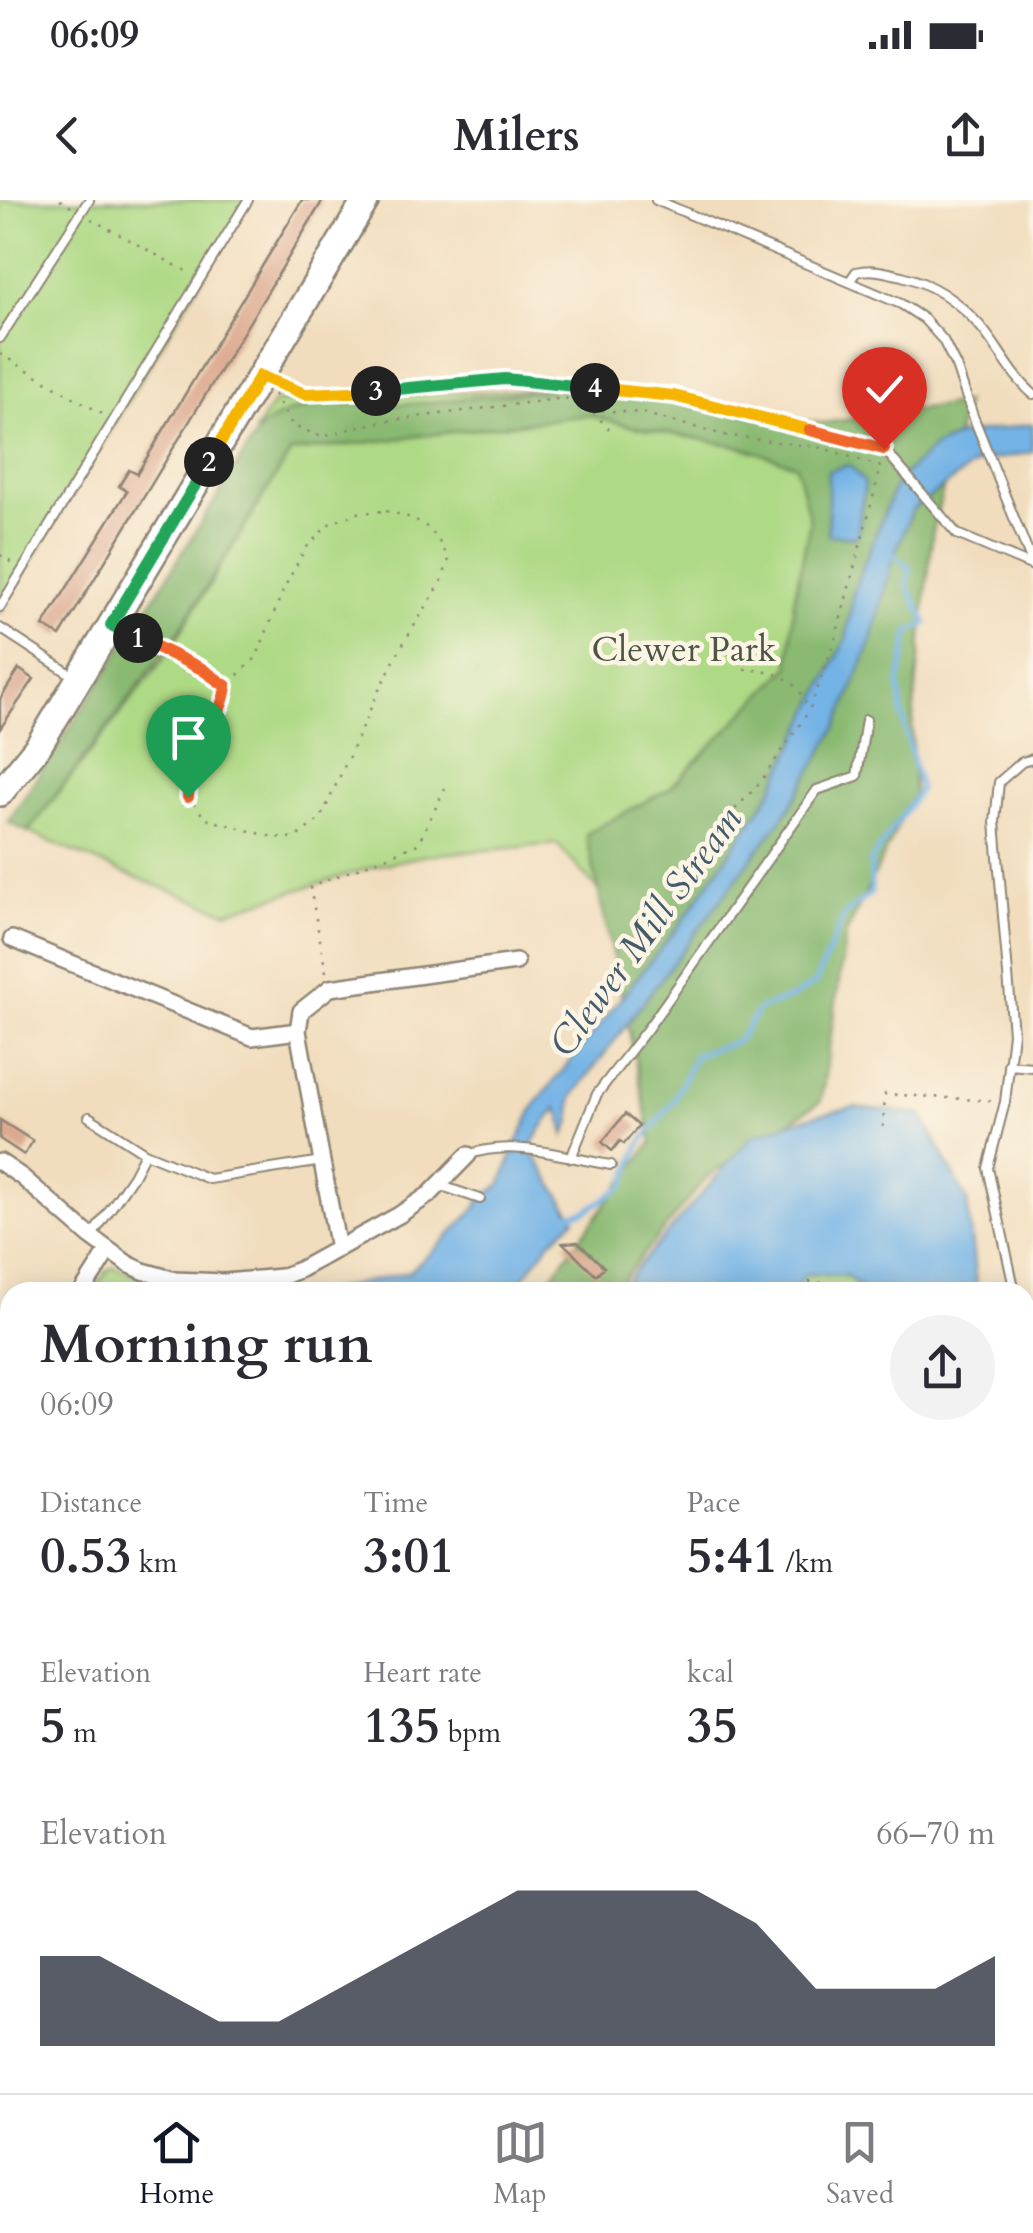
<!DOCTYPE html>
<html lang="en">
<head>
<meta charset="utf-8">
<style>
  body { margin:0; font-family:Cardo,serif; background:#f2f2f3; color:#2b2b33; height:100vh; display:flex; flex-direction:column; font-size:38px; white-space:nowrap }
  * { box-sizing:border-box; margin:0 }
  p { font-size:32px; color:#7c7c81 }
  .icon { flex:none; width:55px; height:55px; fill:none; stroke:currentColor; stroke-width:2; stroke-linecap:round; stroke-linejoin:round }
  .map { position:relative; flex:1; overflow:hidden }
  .panel { position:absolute; left:0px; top:1082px; width:1035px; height:812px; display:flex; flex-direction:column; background:#fff; border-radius:30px 30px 0 0; box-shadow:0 5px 25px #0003 }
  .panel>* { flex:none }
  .pin { position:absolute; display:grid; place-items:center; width:85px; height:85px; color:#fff; margin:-102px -42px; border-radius:50% 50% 50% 0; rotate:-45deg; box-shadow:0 0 10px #0007 }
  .pin .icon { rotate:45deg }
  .km { position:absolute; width:50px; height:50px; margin:-25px; border-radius:50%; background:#222; color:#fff; font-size:28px; line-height:50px; text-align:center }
  .round { display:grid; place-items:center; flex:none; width:105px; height:105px; border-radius:52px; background:#f2f2f3 }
  .summary { display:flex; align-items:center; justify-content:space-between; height:170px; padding:0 40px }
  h1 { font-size:55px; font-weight:800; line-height:75px }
  .metrics { display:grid; grid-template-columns:repeat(3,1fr); gap:15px; height:170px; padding:10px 40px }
  .metrics div { display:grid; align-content:center }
  .metrics b { font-size:50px; font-weight:800 }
  .metrics small { font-size:28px; font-weight:400 }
  .metrics p { font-size:28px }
  .chart { height:280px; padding:20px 40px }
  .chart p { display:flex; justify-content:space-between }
  .chart svg { width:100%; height:180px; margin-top:10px; fill:#111827; opacity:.7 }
  .status { display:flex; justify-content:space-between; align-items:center; height:70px; padding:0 50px; background:#fff; direction:ltr }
  .status svg { height:28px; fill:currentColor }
  header { display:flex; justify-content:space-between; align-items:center; height:130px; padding:0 40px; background:#fff; font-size:45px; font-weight:800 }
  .dock { display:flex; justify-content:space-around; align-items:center; height:140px; border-top:2px solid #e1e1e2; background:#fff; font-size:28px; color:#7c7c81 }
  .dock a { display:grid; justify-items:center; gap:5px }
  .dock .current { color:#111827 }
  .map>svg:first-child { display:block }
</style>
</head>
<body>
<div class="status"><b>06:09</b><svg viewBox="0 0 49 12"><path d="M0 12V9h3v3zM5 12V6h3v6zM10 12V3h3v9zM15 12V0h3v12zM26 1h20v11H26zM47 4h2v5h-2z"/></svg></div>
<header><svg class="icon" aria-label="back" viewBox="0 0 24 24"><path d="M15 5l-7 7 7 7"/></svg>Milers<svg class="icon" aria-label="share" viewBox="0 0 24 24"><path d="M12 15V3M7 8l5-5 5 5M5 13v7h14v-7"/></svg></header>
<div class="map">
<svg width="1033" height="1893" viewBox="0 0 1033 1893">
  <rect width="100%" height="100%" fill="#fcf5e5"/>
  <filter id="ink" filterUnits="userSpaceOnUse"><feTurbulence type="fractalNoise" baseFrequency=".01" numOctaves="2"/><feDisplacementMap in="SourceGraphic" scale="20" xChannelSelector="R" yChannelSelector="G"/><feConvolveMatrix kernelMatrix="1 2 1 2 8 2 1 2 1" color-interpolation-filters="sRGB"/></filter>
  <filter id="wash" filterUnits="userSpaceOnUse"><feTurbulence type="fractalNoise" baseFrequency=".0048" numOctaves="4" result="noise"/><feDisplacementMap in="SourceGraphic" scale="40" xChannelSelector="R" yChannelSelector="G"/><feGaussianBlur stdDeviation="2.25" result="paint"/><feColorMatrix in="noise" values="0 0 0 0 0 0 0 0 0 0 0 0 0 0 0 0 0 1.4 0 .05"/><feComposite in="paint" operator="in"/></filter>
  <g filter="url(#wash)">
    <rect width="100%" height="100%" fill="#f1ddbd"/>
    <!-- green -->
    <path fill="#aed985" stroke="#6c8258" stroke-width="2.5" d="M 0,0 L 249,0 L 0,413 Z
      M 597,186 L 869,266 L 870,508 L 613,707 L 557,644 L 427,655 L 376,666 L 226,712 L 119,671 L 28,632 L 168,453 L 290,252 L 569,217 L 255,231 L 274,202 Z
      M 113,1067 L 190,1092 L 93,1092 L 106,1072 Z
      M 806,1074 L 847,1076 L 865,1092 L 792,1092 Z
      M 1025,1567 L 1033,1577 L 1033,1770 L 1025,1768 Z
      M 266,1885 L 402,1885 L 397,1893 L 266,1893 Z
      M 457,1885 L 598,1885 L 615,1893 L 455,1893 Z"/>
    <!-- forest -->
    <path fill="#8ab972" stroke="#5a724e" stroke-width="2.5" d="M 597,186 L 696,208 L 823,223 L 965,203 L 933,329 L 912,527 L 914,592 L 846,734 L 821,901 L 707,977 L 612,1092 L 540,1092 L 652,942 C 632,839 608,737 586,634 L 670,588 L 789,467 L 794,400 L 810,321 L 796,265 L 742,247 L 629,226 L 588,215 L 291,252 L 173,441 L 139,422 L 261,227 C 318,189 357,209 419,203 C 478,197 538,191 597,186 Z
      M 130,436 L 165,451 L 28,632 L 8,622 Z
      M 823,1885 L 938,1885 L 921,1893 L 838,1893 Z"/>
    <!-- water -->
    <path fill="#73b3e6" stroke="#4f6f88" stroke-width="2.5" d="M 1033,224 L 1033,252 L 976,263 L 913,309 L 892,361 L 872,440 L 838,525 L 787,612 L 572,897 L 571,921 L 565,935 L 562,918 L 557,908 L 541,929 L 530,949 L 575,1019 L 551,1041 L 521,1081 L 500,1092 L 323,1092 L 409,1072 L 443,1042 L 478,1006 L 480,999 L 501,985 L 517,943 L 535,905 L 682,722 L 770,594 L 846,439 L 854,389 L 897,281 L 934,247 L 961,235 Z
      M 849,265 L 865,283 L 857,337 L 828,335 L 828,271 Z
      M 854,907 L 921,914 L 967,1000 L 977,1092 L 865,1092 L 847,1076 L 806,1074 L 792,1092 L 619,1092 L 635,1070 L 753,935 L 816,915 Z
      M 1025,1436 L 1033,1455 L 1033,1577 L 1025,1567 Z
      M 1033,1774 L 1033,1871 L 1025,1880 L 1025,1776 Z
      M 134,1885 L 266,1885 L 266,1893 L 131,1893 Z
      M 925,1885 L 1021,1885 L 1014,1893 L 914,1893 Z"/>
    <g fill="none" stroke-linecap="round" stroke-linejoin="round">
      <!-- stream -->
      <path stroke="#73b3e6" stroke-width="5" d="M 568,1015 L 586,1011 L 624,986 L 640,944 L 673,902 L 695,855 L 738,841 L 759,809 L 793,797 L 815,783 L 845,714 L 871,693 L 871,661 L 920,589 L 902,514 L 899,484 L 909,432 L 927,423 L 907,386 L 910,368 L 891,353"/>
    </g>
    <g id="blocks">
      <!-- building -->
      <path fill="#dca88f" d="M 302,0 L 323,0 L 60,436 L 43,426 L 127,291 L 119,286 L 129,270 L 137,274 Z
        M 19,469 L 34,479 L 0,529 L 0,499 Z
        M 625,914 L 639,926 L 624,944 L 620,941 L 612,951 L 602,942 Z
        M 0,920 L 33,941 L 24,955 L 0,939 Z
        M 578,1042 L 604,1067 L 596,1075 L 563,1043 Z"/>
    </g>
  </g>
  <g filter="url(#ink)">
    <use href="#blocks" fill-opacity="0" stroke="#8e8474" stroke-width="2.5"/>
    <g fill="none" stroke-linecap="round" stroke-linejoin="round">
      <!-- lane casing -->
      <g stroke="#8e8474" stroke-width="12">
        <path id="lane" d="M 656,0 L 901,104 L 924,119 L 943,140 L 956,166 L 973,216 L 1033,365
          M 849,82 L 856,72 C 873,68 885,72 902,76 C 933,84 959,102 980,126 C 999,148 1011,175 1033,194
          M 0,138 L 89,0
          M 264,177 L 305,193 L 400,190 L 505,179 L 674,196 L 884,249 L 957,334 L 1033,366
          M 0,407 L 248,0
          M 115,427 L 202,469 L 226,486
          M 0,428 L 75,477
          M 1008,865 L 1033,867
          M 89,917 L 145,953
          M 468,955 C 514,938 565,958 611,965
          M 571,958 L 597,894 L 648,828 L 817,590 L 857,576 L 866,520
          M 439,985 L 480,999
          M 91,1037 L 133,976 L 145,953 L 209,979 L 322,961
          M 1015,1092 L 988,968 L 1005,902 L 1013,833 L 995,622 L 999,582 L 1022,562 L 1033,559
          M 1025,1140 L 1033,1177
          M 0,1546 L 10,1549
          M 0,1591 L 10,1594"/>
      </g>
      <!-- street casing -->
      <g stroke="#8e8474" stroke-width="20">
        <path id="street" d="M 12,739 L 252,837 L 298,831 L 301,811 L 330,788 L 516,762
          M 298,831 L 338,1049
          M 0,962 L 22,977 L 91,1037 L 128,1064 L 143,1071 L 175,1080 L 225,1082 L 281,1077 L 299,1070 L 399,1015 L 430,994 L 468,955
          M 82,1092 L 108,1051
          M 0,1220 L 10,1205
          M 0,1362 L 10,1368"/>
      </g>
      <!-- primary casing -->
      <g stroke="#8e8474" stroke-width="30">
        <path id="primary" d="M 0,593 L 39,545 L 366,0
          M 0,1431 L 10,1438
          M 0,1453 L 10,1459
          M 0,1479 L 10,1485
          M 0,1500 L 10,1504
          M 721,1885 L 735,1893
          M 772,1885 L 786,1893"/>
      </g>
      <!-- path -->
      <path stroke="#8e8474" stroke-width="2.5" stroke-dasharray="2.5 8" stroke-linecap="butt" d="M 60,0 L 71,7
        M 91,19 L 184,70 L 189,70
        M 0,154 L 104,215
        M 274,194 L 293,226 L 323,237 L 356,227 L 386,221 L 565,198 L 591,210 L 609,229
        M 591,210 L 642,213 L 724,235 L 823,248 L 881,267 L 835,440 L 809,511 L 759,584 L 668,680
        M 386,311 C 424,320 431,325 449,359 L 441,383 L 401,447 L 378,492 L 321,618 L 295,638 L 273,637 L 206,619 L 188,597 L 191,563 L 204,535 L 220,513 L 226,486 L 256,458 L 284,388 L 305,349 L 329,324 L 357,313 Z
        M 0,355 L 12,363
        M 744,469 C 776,472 798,476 808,510
        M 326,772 L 310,687 L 418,644 L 447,584
        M 883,927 L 885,894 L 995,901
        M 805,1092 L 807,1085 L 811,1081 L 821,1083 L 823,1092
        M 0,1247 L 10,1248
        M 1025,1607 L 1033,1615
        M 1025,1655 L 1033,1657
        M 107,1893 L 110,1885
        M 280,1893 L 280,1885"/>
      <!-- lane -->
      <use href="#lane" stroke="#fff" stroke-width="8"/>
      <!-- street -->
      <use href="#street" stroke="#fff" stroke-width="15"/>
      <!-- primary -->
      <use href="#primary" stroke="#fff" stroke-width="25"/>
    </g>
  </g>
  <g fill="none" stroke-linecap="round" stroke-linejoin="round" filter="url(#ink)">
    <!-- split-1 casing -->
    <g stroke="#fff" stroke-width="20">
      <path id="split-1" d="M 138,438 L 202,469 L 226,486 C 223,514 204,532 193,558 C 188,569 189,584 188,597"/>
    </g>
    <!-- split-2 casing -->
    <g stroke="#fff" stroke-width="20">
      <path id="split-2" d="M 138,438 L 111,425 L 209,262"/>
    </g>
    <!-- split-3 casing -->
    <g stroke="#fff" stroke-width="20">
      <path id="split-3" d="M 209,262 L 260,176 L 305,194 L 376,191"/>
    </g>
    <!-- split-4 casing -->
    <g stroke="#fff" stroke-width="20">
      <path id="split-4" d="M 376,191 L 505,179 L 595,188"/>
    </g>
    <!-- split-5 casing -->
    <g stroke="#fff" stroke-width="20">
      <path id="split-5" d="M 595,188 L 674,196 L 810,230"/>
    </g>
    <!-- split-6 casing -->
    <g stroke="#fff" stroke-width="20">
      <path id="split-6" d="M 810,230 L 884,249"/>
    </g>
    <!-- split-1 -->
    <use href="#split-1" stroke="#f0652b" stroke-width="12"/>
    <!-- split-2 -->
    <use href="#split-2" stroke="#22a559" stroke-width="12"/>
    <!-- split-3 -->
    <use href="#split-3" stroke="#f5b400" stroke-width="12"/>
    <!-- split-4 -->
    <use href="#split-4" stroke="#22a559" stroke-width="12"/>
    <!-- split-5 -->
    <use href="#split-5" stroke="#f5b400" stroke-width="12"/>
    <!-- split-6 -->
    <use href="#split-6" stroke="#f0652b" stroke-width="12"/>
  </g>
  <g text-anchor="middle" stroke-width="9" stroke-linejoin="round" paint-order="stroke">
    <!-- park labels -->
    <g font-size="35" fill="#4c5642" stroke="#fcf5e5">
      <text x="684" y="461">Clewer Park</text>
    </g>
    <!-- water labels -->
    <g font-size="38" font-style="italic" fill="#445b6c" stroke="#fcf5e5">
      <text transform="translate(645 731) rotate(-54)" y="13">Clewer Mill Stream</text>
    </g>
  </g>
</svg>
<div class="pin" style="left:188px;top:597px;background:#1e9e55"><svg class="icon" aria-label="arrive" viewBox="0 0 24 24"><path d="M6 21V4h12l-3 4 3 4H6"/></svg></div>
<div class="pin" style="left:884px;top:249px;background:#d93025"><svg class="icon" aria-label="check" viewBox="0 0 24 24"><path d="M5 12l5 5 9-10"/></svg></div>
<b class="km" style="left:138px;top:438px">1</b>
<b class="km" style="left:209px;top:262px">2</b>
<b class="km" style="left:376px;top:191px">3</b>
<b class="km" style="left:595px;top:188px">4</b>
<section class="panel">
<div class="summary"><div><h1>Morning run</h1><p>06:09</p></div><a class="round"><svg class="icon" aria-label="share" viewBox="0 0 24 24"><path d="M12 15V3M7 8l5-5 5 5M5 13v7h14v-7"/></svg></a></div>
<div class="metrics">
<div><p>Distance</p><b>0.53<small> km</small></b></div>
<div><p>Time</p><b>3:01</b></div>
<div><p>Pace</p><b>5:41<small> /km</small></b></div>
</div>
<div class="metrics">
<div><p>Elevation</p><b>5<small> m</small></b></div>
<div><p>Heart rate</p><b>135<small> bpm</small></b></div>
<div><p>kcal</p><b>35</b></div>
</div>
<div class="chart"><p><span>Elevation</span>66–70 m</p>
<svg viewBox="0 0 160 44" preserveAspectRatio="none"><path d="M0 44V22L10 22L20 30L30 38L40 38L50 30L60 22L70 14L80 6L90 6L100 6L110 6L120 14L130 30L140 30L150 30L160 22V44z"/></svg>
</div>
</section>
</div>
<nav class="dock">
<a class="current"><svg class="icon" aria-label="home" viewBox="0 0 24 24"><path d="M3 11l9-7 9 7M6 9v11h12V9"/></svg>Home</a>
<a><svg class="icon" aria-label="map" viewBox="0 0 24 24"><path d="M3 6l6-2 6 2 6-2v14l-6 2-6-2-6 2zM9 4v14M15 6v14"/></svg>Map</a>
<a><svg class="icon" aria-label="saved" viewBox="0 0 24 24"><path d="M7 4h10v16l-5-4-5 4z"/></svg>Saved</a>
</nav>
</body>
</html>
